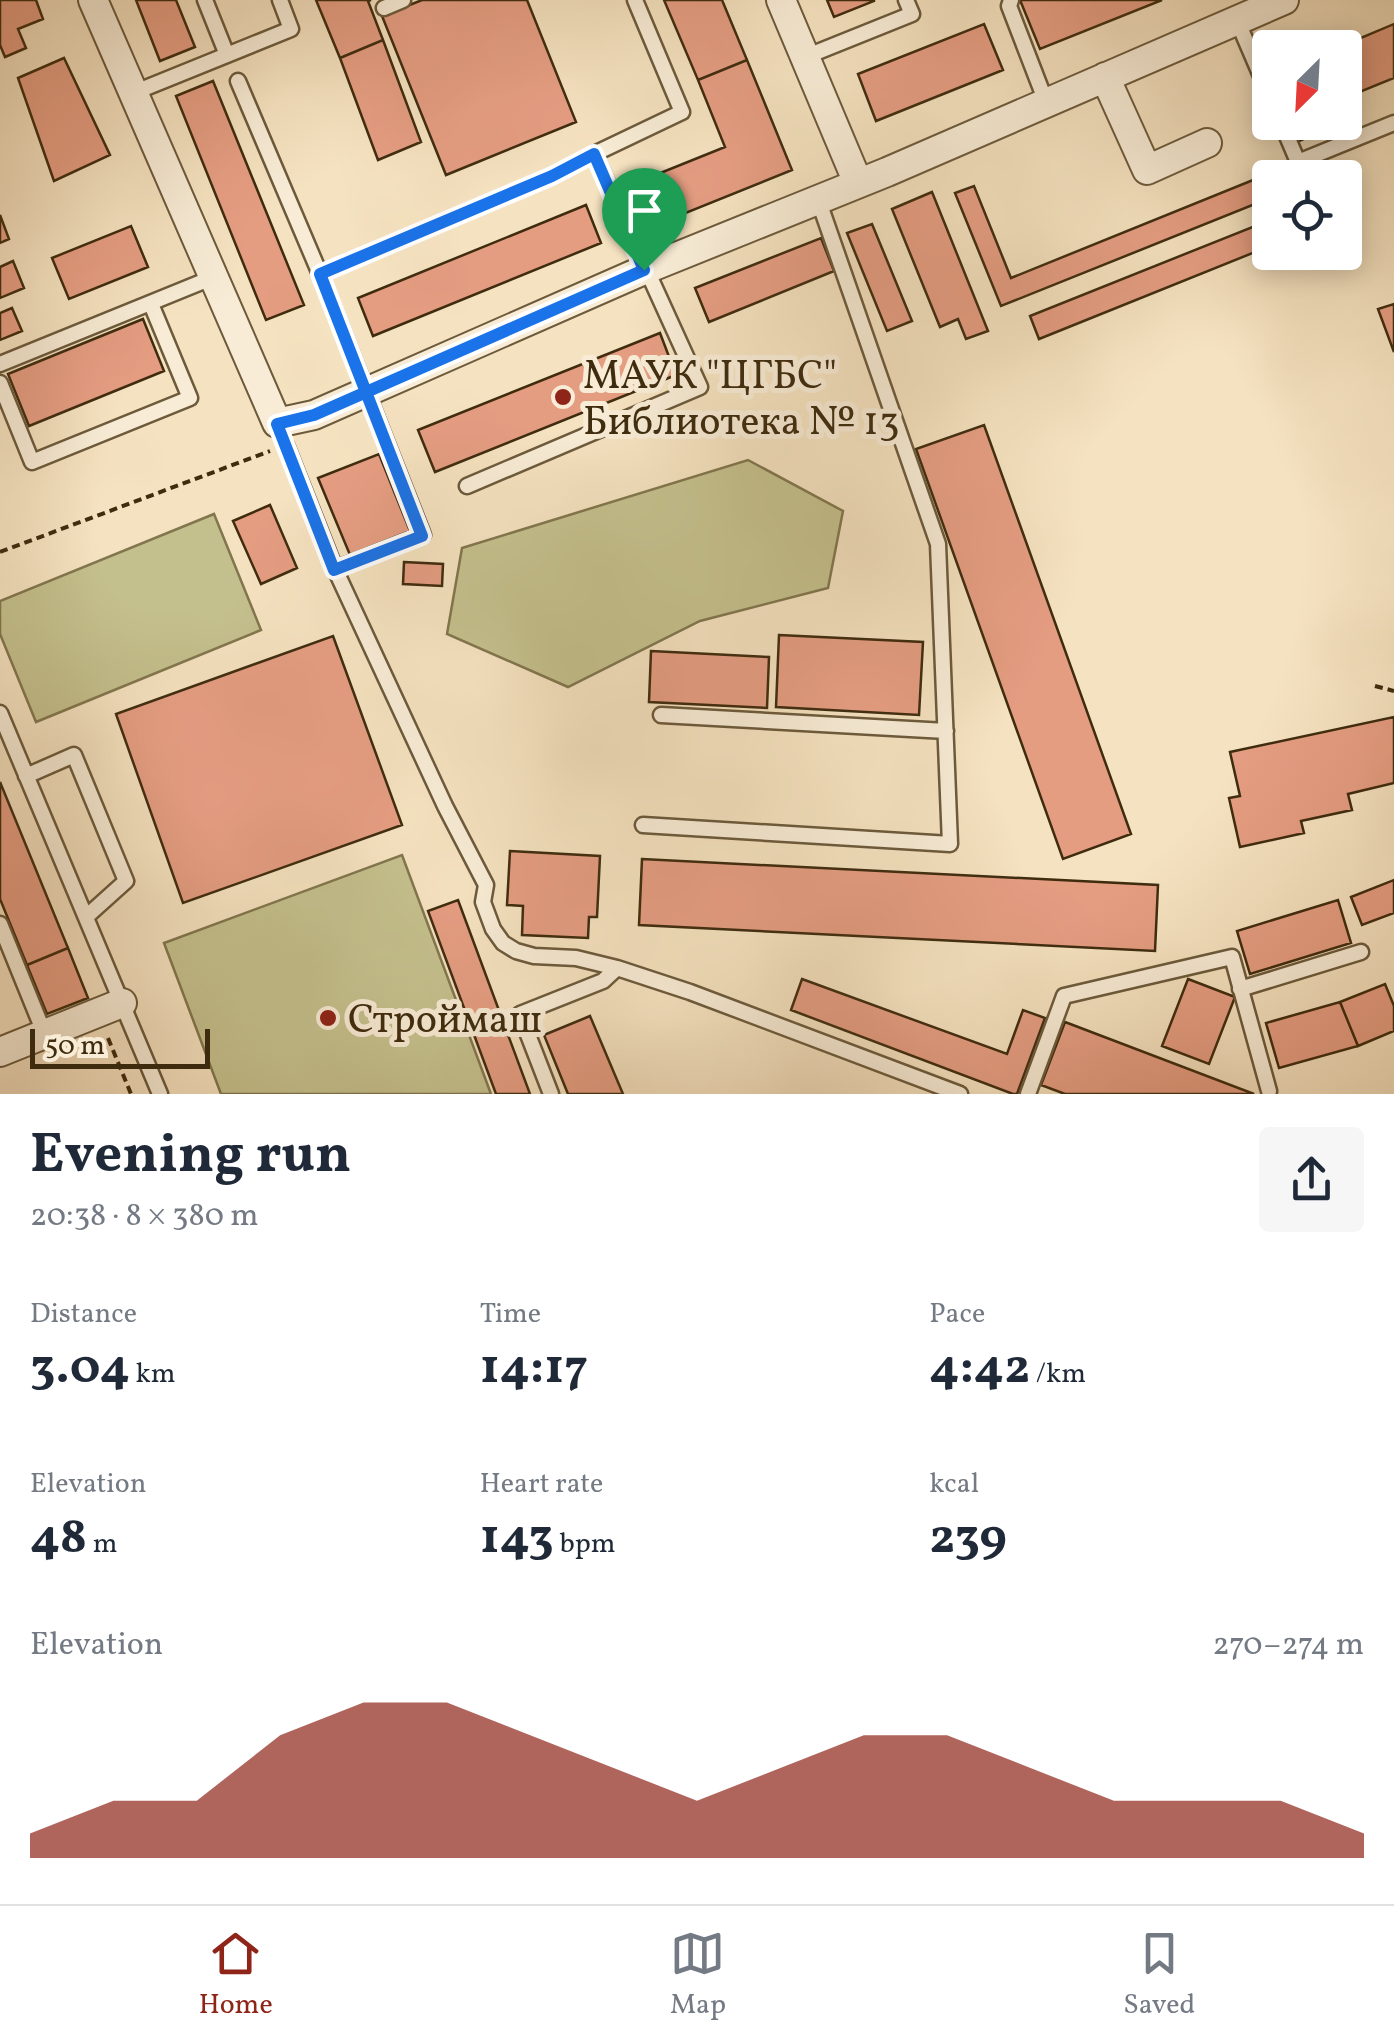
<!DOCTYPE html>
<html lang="en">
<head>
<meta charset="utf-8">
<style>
  body { margin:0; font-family:Vollkorn,serif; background:#f6f6f7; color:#1f2937; height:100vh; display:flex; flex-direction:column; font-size:38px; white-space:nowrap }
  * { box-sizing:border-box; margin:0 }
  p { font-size:32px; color:#747a83 }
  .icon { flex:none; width:55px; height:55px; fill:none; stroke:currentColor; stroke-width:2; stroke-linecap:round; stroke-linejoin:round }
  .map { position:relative; height:1094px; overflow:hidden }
  .panel { display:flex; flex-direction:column; background:#fff; flex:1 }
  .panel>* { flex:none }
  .needle { width:65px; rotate:204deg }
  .buttons { position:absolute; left:1252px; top:30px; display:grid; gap:20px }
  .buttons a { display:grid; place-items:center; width:110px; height:110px; border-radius:10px; background:#fff; box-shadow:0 5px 25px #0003; font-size:50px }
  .scale { position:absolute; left:30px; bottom:25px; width:180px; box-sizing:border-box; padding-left:10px; border:5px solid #3f2c0f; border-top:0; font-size:28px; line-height:35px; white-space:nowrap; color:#3f2c0f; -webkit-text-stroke:8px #f8ecd6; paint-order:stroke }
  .pin { position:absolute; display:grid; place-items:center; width:85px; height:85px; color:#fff; margin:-102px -42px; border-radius:50% 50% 50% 0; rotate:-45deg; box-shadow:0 0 10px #0007 }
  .pin .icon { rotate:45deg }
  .round { display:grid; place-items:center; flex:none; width:105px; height:105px; border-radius:10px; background:#f6f6f7 }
  .headline { display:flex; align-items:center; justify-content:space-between; height:170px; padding:0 30px }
  h1 { font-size:55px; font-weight:700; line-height:75px }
  .metrics { display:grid; grid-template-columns:repeat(3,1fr); gap:15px; height:170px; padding:10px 30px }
  .metrics div { display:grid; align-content:center }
  .metrics b { font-size:50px; font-weight:700 }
  .metrics small { font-size:28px; font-weight:400 }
  .metrics p { font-size:28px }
  .chart { height:280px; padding:20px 30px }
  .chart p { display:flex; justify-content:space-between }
  .chart svg { width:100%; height:180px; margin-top:10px; fill:#8f2418; opacity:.7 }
  .dock { display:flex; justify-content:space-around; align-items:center; height:140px; border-top:2px solid #e0e1e3; background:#fff; font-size:28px; color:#747a83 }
  .dock a { display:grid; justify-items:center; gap:5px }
  .dock .selected { color:#8f2418 }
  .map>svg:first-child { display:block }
</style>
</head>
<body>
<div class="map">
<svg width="1394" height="1094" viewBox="0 0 1394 1094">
  <rect width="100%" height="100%" fill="#f5e2c0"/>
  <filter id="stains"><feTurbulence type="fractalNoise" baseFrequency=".002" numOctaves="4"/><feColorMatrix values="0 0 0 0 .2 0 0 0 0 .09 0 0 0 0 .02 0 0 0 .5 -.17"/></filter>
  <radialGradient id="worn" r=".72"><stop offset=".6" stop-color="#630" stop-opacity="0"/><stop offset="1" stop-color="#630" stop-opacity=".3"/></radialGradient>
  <!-- green -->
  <path fill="#c4c08d" stroke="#82764e" stroke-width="2.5" d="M 748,460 L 843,511 L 828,588 L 700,621 L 568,687 L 447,634 L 462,548 Z
    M 214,514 L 261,630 L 36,722 L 0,634 L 0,601 Z
    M 402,855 L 491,1094 L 221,1094 L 164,943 Z"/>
  <!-- building -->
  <path fill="#e59d82" stroke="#3f2c0f" stroke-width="2.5" d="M 0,0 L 36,0 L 43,19 L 18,29 L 26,48 L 5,57 L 0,45 Z
    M 136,0 L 176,0 L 195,47 L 160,61 Z
    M 316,0 L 371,0 L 368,1 L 383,40 L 340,58 Z
    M 422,0 L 527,0 L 576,122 L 446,175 L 382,16 Z
    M 664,0 L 722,0 L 747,60 L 698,80 Z
    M 827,0 L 874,0 L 874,1 L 834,17 Z
    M 1020,0 L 1162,0 L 1040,49 Z
    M 984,24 L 1003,70 L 876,121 L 858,74 Z
    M 1394,24 L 1394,78 L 1345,98 L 1345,48 L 1337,48 Z
    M 383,40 L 421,142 L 378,160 L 340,58 Z
    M 64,58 L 110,155 L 54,181 L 18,78 Z
    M 747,60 L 792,170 L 651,227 L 633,184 L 725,147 L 698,80 Z
    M 213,81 L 304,305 L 266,320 L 176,96 Z
    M 1292,122 L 1316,122 L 1320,132 L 1299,141 Z
    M 1263,176 L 1270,198 L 1001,306 L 955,193 L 974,186 L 1011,278 Z
    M 932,192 L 988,331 L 966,339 L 958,319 L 940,327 L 892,209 Z
    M 586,205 L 601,243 L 373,336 L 358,298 Z
    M 0,215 L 9,239 L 0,243 Z
    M 1270,220 L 1270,246 L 1039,339 L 1030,316 Z
    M 872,224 L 912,321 L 887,331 L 847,233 Z
    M 131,226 L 148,267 L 69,299 L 52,258 Z
    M 821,238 L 834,271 L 709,322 L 695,288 Z
    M 13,261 L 24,288 L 0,298 L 0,267 Z
    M 1394,304 L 1394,352 L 1378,309 Z
    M 12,308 L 22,331 L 0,340 L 0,313 Z
    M 143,319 L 164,371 L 29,426 L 8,374 Z
    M 660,333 L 676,375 L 435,472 L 418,430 Z
    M 984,425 L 1131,834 L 1063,859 L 916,449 Z
    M 379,454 L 410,531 L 350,555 L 318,478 Z
    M 270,505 L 297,568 L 261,584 L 233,521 Z
    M 404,562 L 443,564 L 442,586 L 403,584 Z
    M 779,635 L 923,642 L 919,715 L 776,707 Z
    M 333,636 L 402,825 L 183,903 L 116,714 Z
    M 651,651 L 769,657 L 767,708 L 649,702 Z
    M 1394,717 L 1394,783 L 1348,794 L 1352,810 L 1301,821 L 1304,833 L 1240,847 L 1229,798 L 1240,796 L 1230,752 Z
    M 0,782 L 68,948 L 27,965 L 0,899 Z
    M 510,851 L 600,856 L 597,917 L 589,917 L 588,938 L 522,935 L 523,906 L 507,905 Z
    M 642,859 L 1158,885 L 1155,951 L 639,925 Z
    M 1394,880 L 1394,913 L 1362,925 L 1351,897 Z
    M 458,900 L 530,1094 L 496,1094 L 428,911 Z
    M 1338,900 L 1351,943 L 1250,974 L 1237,931 Z
    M 68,948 L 88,998 L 47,1014 L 27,965 Z
    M 802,979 L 1007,1054 L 1023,1010 L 1045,1018 L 1017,1094 L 1013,1094 L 791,1010 Z
    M 1188,979 L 1235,997 L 1209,1064 L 1162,1046 Z
    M 1385,984 L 1394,1006 L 1394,1031 L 1358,1046 L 1340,1002 Z
    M 1340,1002 L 1358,1046 L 1279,1068 L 1266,1023 Z
    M 590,1016 L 623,1094 L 568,1094 L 544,1035 Z
    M 1065,1022 L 1254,1094 L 1065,1094 L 1041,1085 Z"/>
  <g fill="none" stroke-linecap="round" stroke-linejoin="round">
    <!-- service casing -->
    <g stroke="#6c5a3b" stroke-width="19">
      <path id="service" d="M 205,0 L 227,55
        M 1011,0 L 1009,6 L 1046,102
        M 384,8 L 403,0
        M 1237,20 L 1270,97
        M 805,57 L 912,14 L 906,0
        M 238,81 L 320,274 L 423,535 L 335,569
        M 133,93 L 291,29 L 280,0
        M 1281,122 L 1298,162 L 1394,123
        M 320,274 L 552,176
        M 0,364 L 214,277
        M 0,383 L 32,462 L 190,398 L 151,304
        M 286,445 L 335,569 L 445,806 L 486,885 L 483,902 L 493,929 L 503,943 L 516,951 L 534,956 L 576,958 L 617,968 L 690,992 L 960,1094
        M 467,486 L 700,387 L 594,154 L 682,112 L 635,0
        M 0,713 L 160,1094
        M 661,715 L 946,731
        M 26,776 L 74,755 L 126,881 L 86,917
        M 643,825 L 950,844 L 938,544 L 818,199
        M 0,924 L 45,1035
        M 1240,989 L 1361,952
        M 551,1094 L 520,1014 L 603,981 L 617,968
        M 1028,1094 L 1064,996 L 1232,957 L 1269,1091"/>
    </g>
    <!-- minor casing -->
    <g stroke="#6c5a3b" stroke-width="32">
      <path id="minor" d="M 93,0 L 277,423 L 314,415 L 644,270 L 887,172 L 1284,0
        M 781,0 L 858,183
        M 1105,77 L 1147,170 L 1207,143
        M 0,1052 L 122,1003"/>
    </g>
    <!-- path -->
    <path stroke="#3f2c0f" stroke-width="4" stroke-dasharray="8 5" stroke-linecap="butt" d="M 0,552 L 270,451
      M 1375,686 L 1394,691
      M 108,1038 L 131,1094"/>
    <!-- service -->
    <use href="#service" stroke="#f8ecd6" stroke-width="14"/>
    <!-- minor -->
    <use href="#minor" stroke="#f8ecd6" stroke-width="28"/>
  </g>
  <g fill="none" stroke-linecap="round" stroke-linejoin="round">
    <!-- route casing -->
    <g stroke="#fff" stroke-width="20">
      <path id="route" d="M 644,270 L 314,415 L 277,424 L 334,570 L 422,536 L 320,274 L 552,176 L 594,154 L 644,270"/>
    </g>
    <!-- route -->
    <use href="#route" stroke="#1a73e8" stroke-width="12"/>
  </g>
  <!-- markers -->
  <g fill="#8f2418" stroke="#f8ecd6" stroke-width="4">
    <circle cx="563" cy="397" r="10"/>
    <circle cx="328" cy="1018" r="10"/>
  </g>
  <g text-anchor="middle" stroke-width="10" stroke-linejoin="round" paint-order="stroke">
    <!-- poi labels -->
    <g font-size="40" fill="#3f2c0f" stroke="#f8ecd6" text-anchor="start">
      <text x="583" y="388">МАУК "ЦГБС"<tspan x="583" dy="46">Библиотека № 13</tspan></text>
      <text x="348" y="1032">Строймаш</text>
    </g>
  </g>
  <rect width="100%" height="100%" filter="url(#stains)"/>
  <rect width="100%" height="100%" fill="url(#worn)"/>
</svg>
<div class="buttons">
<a><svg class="needle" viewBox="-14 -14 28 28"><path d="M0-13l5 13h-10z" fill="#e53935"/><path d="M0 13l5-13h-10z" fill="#747a83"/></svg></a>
<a><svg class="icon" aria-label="locate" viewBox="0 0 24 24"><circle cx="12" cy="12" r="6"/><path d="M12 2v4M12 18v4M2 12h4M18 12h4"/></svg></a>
</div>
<div class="scale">50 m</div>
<div class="pin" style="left:644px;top:270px;background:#1e9e55"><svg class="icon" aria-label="arrive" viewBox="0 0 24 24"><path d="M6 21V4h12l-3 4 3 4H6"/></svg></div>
</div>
<section class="panel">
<div class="headline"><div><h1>Evening run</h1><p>20:38 · 8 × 380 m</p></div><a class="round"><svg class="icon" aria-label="share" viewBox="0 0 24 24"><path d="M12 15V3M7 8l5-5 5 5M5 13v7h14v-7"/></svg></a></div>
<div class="metrics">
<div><p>Distance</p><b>3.04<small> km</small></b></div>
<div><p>Time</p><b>14:17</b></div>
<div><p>Pace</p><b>4:42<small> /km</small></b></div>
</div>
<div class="metrics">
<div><p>Elevation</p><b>48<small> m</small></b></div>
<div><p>Heart rate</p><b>143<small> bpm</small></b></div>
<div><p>kcal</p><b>239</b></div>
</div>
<div class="chart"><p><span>Elevation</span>270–274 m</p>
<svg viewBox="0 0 160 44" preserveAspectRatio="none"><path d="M0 44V38L10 30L20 30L30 14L40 6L50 6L60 14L70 22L80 30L90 22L100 14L110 14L120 22L130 30L140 30L150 30L160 38V44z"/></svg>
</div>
</section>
<nav class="dock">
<a class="selected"><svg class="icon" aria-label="home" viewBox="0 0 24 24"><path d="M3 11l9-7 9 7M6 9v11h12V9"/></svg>Home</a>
<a><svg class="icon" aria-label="map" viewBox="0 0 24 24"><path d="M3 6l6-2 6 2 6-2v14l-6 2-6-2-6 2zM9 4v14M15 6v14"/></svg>Map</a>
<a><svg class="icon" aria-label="saved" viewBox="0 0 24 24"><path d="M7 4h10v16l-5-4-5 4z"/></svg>Saved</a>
</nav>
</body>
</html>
